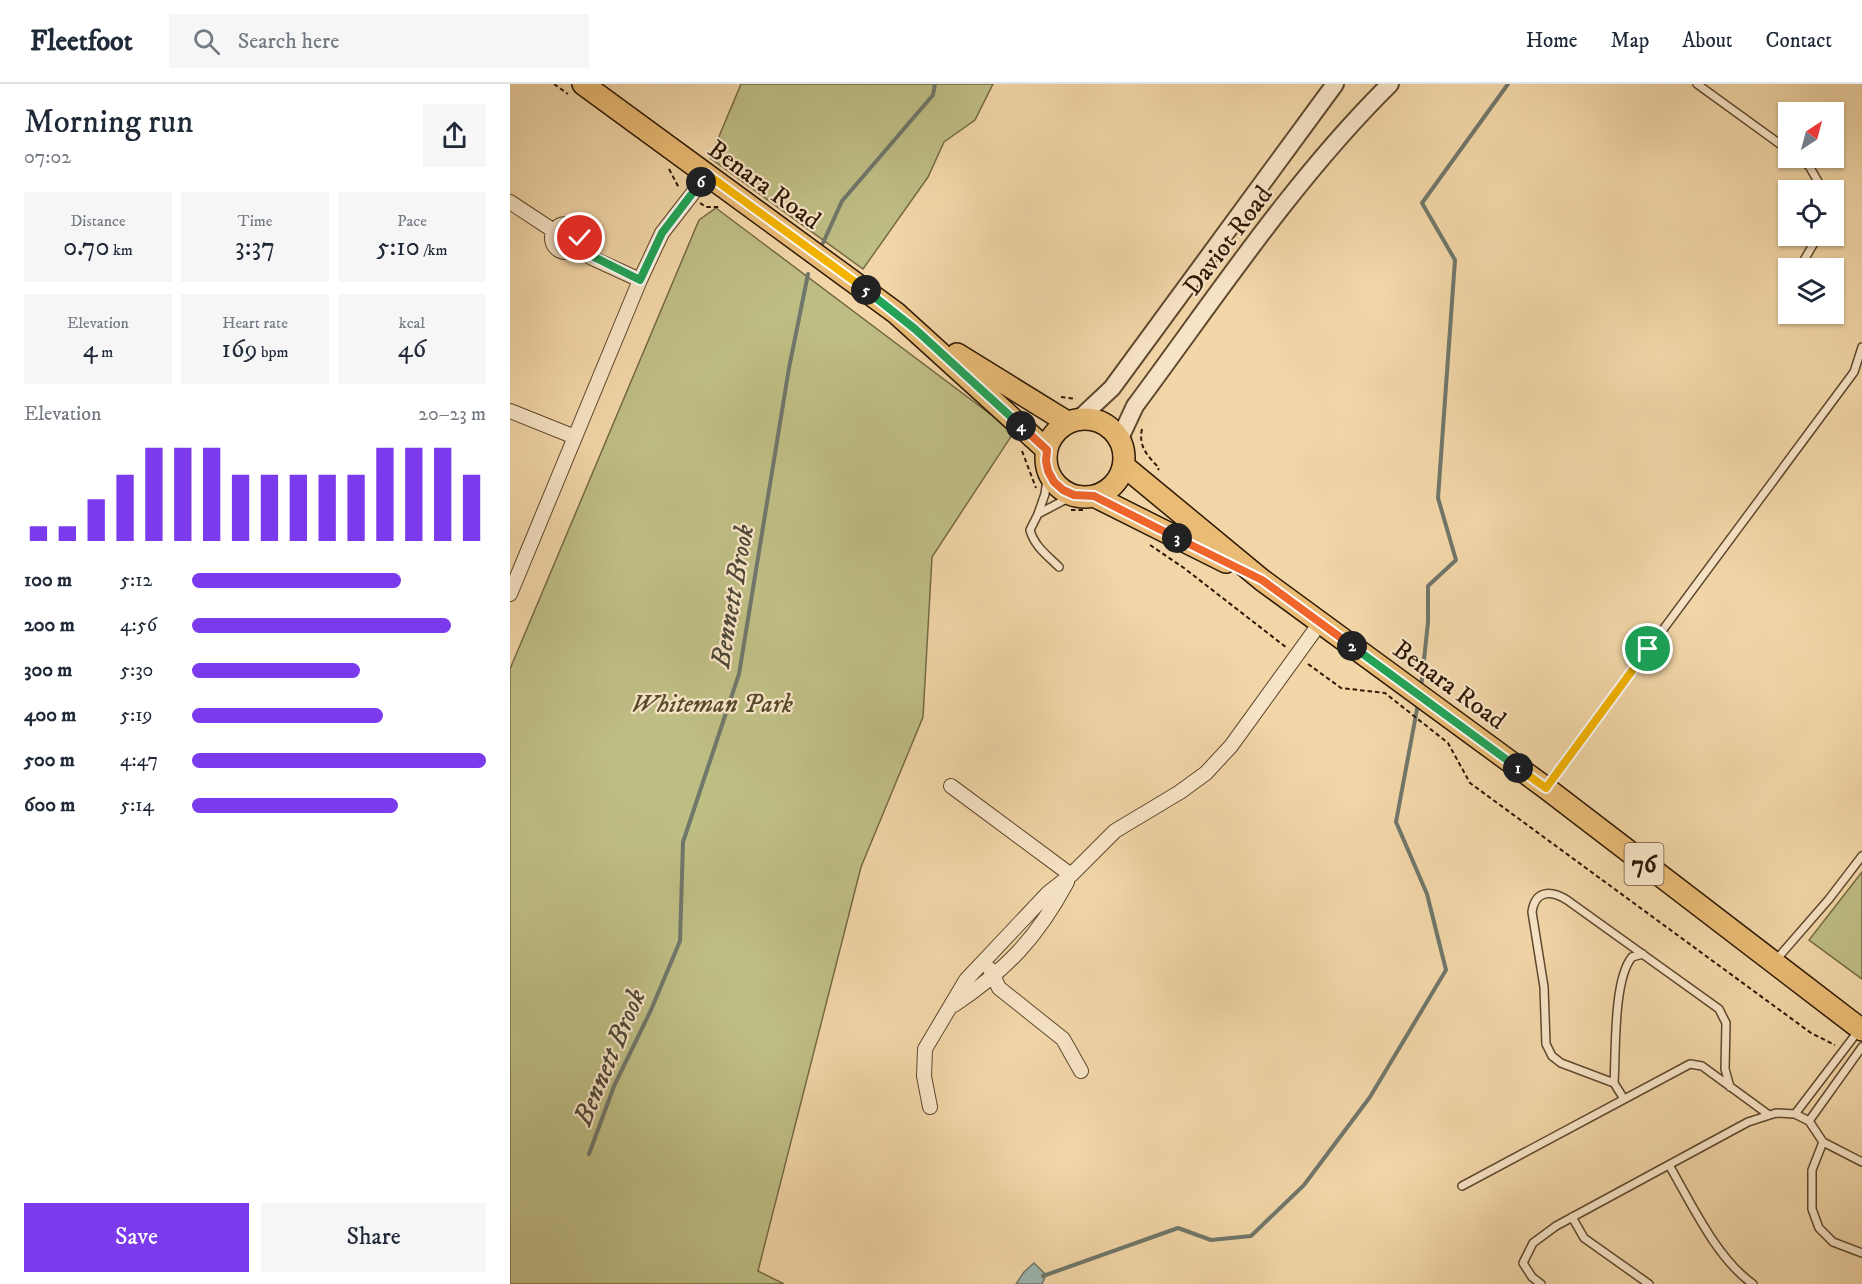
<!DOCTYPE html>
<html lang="en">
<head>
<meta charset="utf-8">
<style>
  body { margin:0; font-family:"IM FELL DW Pica",serif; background:#f6f6f7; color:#1f2937; height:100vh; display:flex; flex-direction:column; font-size:22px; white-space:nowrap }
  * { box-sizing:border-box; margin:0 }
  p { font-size:20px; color:#747a83 }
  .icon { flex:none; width:33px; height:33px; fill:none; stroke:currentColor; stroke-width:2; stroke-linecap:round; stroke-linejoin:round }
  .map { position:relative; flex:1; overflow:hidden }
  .panel { display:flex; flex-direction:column; background:#fff; width:510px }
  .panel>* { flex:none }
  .needle { width:39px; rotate:36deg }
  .tools { position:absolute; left:1268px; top:18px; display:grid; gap:12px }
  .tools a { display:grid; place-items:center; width:66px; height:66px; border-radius:0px; background:#fff; box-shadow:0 2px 4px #0004; font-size:30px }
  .pin { position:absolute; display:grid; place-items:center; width:51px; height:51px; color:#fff; margin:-26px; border:3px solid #fff; border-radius:50%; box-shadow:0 2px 6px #0007 }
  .km { position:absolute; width:30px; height:30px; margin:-15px; border-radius:50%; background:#222; color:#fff; font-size:16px; line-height:30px; text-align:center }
  .round { display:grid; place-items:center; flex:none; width:63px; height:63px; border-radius:0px; background:#f6f6f7 }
  .overview { display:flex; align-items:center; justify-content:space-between; height:102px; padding:0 24px }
  h1 { font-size:33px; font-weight:600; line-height:45px }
  .figures { display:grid; grid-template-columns:repeat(3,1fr); gap:9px; height:102px; padding:6px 24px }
  .figures div { display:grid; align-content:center; border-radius:0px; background:#f6f6f7; text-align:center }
  .figures b { font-size:26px; font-weight:600 }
  .figures small { font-size:16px; font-weight:400 }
  .figures p { font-size:16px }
  .chart { height:168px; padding:12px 24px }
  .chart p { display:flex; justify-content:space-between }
  .chart svg { width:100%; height:108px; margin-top:6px; stroke:#7c3aed; stroke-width:6 }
  .action { display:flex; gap:12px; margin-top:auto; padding:12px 24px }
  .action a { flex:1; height:69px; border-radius:0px; background:#7c3aed; color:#fff; font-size:24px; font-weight:600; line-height:69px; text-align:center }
  .action a+a { background:#f6f6f7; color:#1f2937 }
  ul { padding:0 24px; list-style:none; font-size:20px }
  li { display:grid; grid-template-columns:96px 72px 1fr; align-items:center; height:45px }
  li i { height:15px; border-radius:8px; background:#7c3aed }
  header { display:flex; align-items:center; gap:36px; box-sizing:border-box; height:84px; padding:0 30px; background:#fff; border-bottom:2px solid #e0e1e3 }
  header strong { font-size:28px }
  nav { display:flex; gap:33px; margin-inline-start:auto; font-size:21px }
  .search { width:420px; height:54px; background:#f6f6f7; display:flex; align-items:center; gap:15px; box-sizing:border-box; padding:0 21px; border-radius:0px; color:#747a83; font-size:22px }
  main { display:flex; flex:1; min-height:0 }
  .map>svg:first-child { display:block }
</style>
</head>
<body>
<header>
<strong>Fleetfoot</strong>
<div class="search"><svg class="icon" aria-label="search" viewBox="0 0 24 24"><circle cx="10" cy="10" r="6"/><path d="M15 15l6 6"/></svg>Search here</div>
<nav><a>Home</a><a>Map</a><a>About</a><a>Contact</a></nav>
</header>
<main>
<section class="panel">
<div class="overview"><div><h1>Morning run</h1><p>07:02</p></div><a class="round"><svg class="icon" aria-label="share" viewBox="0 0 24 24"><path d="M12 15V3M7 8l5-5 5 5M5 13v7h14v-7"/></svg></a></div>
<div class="figures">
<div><p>Distance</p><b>0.70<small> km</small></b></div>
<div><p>Time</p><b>3:37</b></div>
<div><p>Pace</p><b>5:10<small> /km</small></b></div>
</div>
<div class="figures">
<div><p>Elevation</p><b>4<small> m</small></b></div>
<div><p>Heart rate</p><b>169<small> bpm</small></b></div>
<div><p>kcal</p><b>46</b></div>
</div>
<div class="chart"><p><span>Elevation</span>20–23 m</p>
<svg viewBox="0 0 160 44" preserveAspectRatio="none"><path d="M5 44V38M15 44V38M25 44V27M35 44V17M45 44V6M55 44V6M65 44V6M75 44V17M85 44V17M95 44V17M105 44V17M115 44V17M125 44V6M135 44V6M145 44V6M155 44V17"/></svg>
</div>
<ul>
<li><b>100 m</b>5:12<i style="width:71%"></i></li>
<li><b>200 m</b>4:56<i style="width:88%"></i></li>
<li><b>300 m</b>5:30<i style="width:57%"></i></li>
<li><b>400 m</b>5:19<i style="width:65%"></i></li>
<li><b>500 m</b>4:47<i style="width:100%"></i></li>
<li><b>600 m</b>5:14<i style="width:70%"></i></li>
</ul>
<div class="action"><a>Save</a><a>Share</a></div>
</section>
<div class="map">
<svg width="1352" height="1200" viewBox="0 0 1352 1200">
  <rect width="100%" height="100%" fill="#f2d6a7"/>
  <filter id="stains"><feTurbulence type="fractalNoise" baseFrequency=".00333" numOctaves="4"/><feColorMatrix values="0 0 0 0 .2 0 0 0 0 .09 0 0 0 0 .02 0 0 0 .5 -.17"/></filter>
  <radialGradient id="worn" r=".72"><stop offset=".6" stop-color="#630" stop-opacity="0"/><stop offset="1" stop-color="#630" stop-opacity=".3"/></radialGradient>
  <!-- green -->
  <path fill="#bebd84" stroke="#756a44" stroke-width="1.5" d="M 231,0 L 483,0 L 465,36 L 434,58 L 418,93 L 353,185 L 200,74 Z
    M 206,124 L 504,348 L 422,473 L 413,633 L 351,783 L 248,1187 L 274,1200 L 0,1200 L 0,585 L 189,136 Z
    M 1352,788 L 1352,895 L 1299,856 Z"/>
  <!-- water -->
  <path fill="#9db7af" stroke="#70776b" stroke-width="1.5" d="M 524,1179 L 536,1191 L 532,1200 L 506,1200 L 514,1188 Z"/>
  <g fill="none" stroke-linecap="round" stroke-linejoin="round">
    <!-- stream -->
    <path stroke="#70776b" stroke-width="4" d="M 313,159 L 332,117 L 423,11 L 425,0
      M 911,604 L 918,538 L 918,502 L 946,476 L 928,414 L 945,176 L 912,119 L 998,0
      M 79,1070 L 104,1002 L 141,926 L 170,857 L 173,758 L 229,590 L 279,284 L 298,190
      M 533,1192 L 668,1144 L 701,1156 L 741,1152 L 794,1101 L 860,1013 L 936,886 L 917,810 L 886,738 L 908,620"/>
    <!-- service casing -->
    <g stroke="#5e482e" stroke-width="10">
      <path id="service" d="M 1187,0 L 1278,66
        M 1288,74 L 1299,82 L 1313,106
        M 1293,178 L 1308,152
        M 538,387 L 535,410 L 528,430 L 520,446 C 524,462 538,472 549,483
        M 528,430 L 564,411
        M 1037,702 L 1344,288 L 1352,263
        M 1265,877 L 1319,815 L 1352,772
        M 1104,999 C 1106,969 1103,896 1122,873 L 1133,870
        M 1114,1015 L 1104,999 L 1051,979 L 1042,972 L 1036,960 L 1034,903 L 1022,828 C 1025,806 1041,806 1057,816 L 1209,925 L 1216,939 L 1215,985 L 1220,1003
        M 1285,1030 L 1349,946
        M 1299,1037 L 1352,963
        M 1313,1058 L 1302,1086 L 1302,1125 L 1309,1144 L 1323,1158 L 1352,1169
        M 1159,1081 C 1181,1119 1207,1175 1243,1200
        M 952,1102 L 1180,980 L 1192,982 L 1259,1031
        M 1062,1133 L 1074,1154 L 1139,1200
        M 1031,1200 L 1022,1193 L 1013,1179 L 1023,1159 L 1046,1142 L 1238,1038 L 1266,1029 L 1285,1030 L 1299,1037 L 1313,1058 L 1352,1078"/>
    </g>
    <!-- minor casing -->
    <g stroke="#5e482e" stroke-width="16">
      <path id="minor" d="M 0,118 L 44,147
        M42 154a14 14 0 1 1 28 0a14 14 0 1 1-28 0Z
        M 67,163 L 82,174 L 130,196
        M 0,327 L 65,353
        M 0,510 L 130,196 L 152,149 L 197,91
        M 441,702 L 561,791
        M 480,885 L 489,904 L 553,955 L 571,987
        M 444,921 C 497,885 527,854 557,798
        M 420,1023 L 414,992 L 415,965 L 456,896 L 538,809 L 561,791 L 605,747 L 670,708 L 696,689 L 721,662 L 810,539"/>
    </g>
    <!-- tertiary casing -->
    <g stroke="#5e482e" stroke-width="20">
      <path id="tertiary" d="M 569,335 L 602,304 L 825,0
        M 610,354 L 625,322 C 706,213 783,96 880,0"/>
    </g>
    <!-- primary casing -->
    <g stroke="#2c1805" stroke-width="24">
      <path id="primary" d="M 73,0 L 386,229 L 537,366
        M 447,270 L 557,338
        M536 374a39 39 0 1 1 78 0a39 39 0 1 1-78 0Z
        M 614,382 L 752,496 L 1036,704 L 1352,946
        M 584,412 L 716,478"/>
    </g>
    <!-- path -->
    <path stroke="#2c1805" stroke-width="2" stroke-dasharray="4.5 3" stroke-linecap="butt" d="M 44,0 L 58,10
      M 159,85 L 169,104
      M 190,119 L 196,123 L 210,123
      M 551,313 L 566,315
      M 632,345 C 628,363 638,372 649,384 L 648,386
      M 512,367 L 526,404
      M 561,426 L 573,426
      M 640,461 L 674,484 L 777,564
      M 798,580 L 831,604 L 875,609 L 938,659 L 960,699 L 1301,949 L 1325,961"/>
    <!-- service -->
    <use href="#service" stroke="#f7e4c6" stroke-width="7"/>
    <!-- minor -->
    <use href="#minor" stroke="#f7e4c6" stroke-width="14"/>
    <!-- tertiary -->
    <use href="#tertiary" stroke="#f7e4c6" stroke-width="16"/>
    <!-- primary -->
    <use href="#primary" stroke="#e9bb74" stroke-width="21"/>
  </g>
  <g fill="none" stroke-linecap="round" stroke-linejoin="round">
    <!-- split-1 casing -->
    <g stroke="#fff" stroke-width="12">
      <path id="split-1" d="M 1008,684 L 1036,704 L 1138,565"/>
    </g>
    <!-- split-2 casing -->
    <g stroke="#fff" stroke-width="12">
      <path id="split-2" d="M 842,562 L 1008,684"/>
    </g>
    <!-- split-3 casing -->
    <g stroke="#fff" stroke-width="12">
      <path id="split-3" d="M 667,454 L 752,496 L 842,562"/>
    </g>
    <!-- split-4 casing -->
    <g stroke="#fff" stroke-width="12">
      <path id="split-4" d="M 511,342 L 537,366 L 536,377 L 538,387 L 544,398 L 553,406 L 564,411 L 584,412 L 667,454"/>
    </g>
    <!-- split-5 casing -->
    <g stroke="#fff" stroke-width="12">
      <path id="split-5" d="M 356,206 L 405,245 L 511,342"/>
    </g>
    <!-- split-6 casing -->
    <g stroke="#fff" stroke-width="12">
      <path id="split-6" d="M 191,98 L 197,90 L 356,206"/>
    </g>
    <!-- split-7 casing -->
    <g stroke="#fff" stroke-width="12">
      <path id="split-7" d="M 70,154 L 67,163 L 74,168 L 130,196 L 152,149 L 191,98"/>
    </g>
    <!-- split-1 -->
    <use href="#split-1" stroke="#f5b400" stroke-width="8"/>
    <!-- split-2 -->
    <use href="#split-2" stroke="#22a559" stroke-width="8"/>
    <!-- split-3 -->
    <use href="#split-3" stroke="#f0652b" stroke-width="8"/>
    <!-- split-4 -->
    <use href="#split-4" stroke="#f0652b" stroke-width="8"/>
    <!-- split-5 -->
    <use href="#split-5" stroke="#22a559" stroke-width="8"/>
    <!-- split-6 -->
    <use href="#split-6" stroke="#f5b400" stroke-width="8"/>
    <!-- split-7 -->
    <use href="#split-7" stroke="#22a559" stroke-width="8"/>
  </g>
  <g text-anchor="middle" stroke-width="4.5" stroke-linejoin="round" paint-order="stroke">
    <!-- shield labels -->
    <rect fill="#f7e4c6" stroke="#69553f" stroke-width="1.5" x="1114.5" y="759" width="39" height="42" rx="4.5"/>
    <g font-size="24" font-weight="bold" fill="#2c1805">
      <text x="1134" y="788">76</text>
    </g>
    <!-- street labels -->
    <g font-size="26" fill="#2c1805" stroke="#f7e4c6">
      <text transform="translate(255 100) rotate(36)" y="9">Benara Road</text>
      <text transform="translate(717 156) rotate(-53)" y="9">Daviot Road</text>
      <text transform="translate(940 600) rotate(36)" y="9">Benara Road</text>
    </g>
    <!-- park labels -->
    <g font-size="26" font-style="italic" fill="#584a2b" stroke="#f7e4c6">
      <text x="202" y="628">Whiteman Park</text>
    </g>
    <!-- water labels -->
    <g font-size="27" font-style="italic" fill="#4e4838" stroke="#f7e4c6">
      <text transform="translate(222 512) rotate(-80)" y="9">Bennett Brook</text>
      <text transform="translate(99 973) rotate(-67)" y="9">Bennett Brook</text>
    </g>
  </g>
  <rect width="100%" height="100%" filter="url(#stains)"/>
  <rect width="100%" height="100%" fill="url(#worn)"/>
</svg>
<div class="tools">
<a><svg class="needle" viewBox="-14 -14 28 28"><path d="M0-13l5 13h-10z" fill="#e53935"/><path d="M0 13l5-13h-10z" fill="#747a83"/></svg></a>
<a><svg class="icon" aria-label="locate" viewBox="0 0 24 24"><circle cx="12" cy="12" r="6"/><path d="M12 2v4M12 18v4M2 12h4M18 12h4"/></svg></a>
<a><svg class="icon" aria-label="layers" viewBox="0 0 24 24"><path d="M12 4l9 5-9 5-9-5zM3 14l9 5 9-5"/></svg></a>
</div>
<div class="pin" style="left:1138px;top:565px;background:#1e9e55"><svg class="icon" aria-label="arrive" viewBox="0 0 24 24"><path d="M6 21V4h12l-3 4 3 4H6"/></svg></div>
<div class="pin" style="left:70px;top:154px;background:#d93025"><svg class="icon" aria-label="check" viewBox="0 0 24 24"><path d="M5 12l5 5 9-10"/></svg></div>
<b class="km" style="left:1008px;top:684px">1</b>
<b class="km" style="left:842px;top:562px">2</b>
<b class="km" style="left:667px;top:454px">3</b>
<b class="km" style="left:511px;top:342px">4</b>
<b class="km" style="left:356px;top:206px">5</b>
<b class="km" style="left:191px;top:98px">6</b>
</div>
</main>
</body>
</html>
